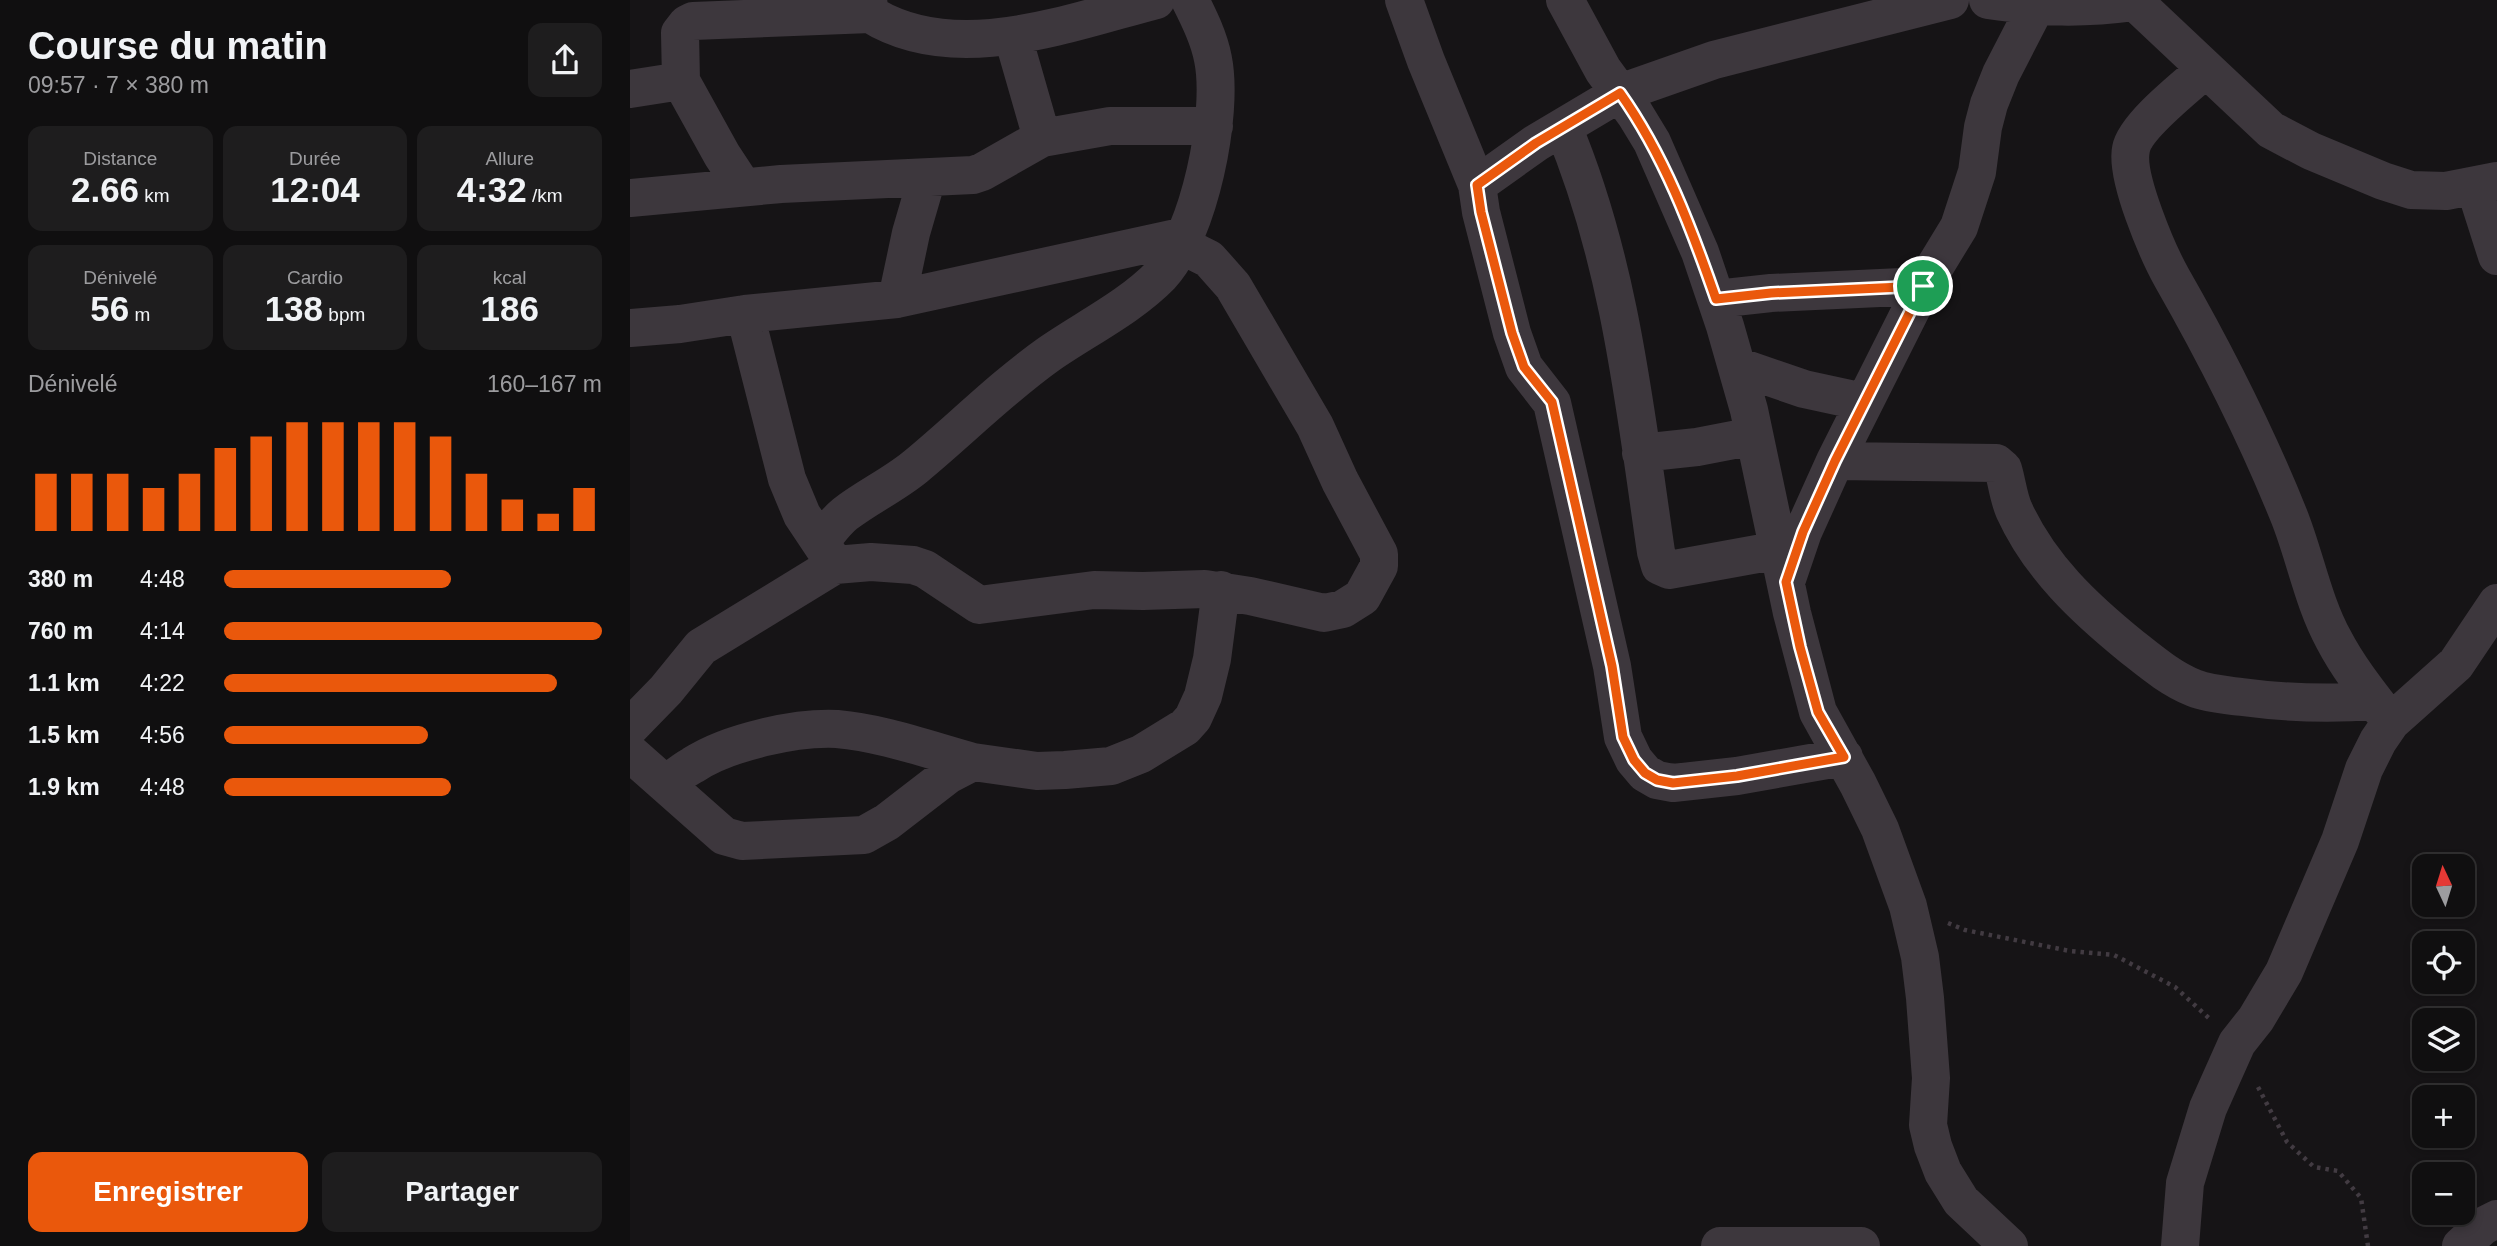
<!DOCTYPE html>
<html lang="fr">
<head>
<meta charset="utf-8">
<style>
  body { margin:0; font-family:Arial,sans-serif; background:#1e1d1e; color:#f1f3f6; height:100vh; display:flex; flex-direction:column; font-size:26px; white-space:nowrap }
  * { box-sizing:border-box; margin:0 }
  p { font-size:23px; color:#9c9c9f }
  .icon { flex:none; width:38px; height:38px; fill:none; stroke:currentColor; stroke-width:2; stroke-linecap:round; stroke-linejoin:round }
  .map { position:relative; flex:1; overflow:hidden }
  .side { display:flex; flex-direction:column; background:#100f10; width:630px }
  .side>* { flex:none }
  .needle { width:46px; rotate:356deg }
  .buttons { position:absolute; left:1782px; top:854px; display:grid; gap:14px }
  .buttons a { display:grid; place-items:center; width:63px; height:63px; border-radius:14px; background:#100f10; box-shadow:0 4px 10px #0003,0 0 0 2px #302f30; font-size:35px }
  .pin { position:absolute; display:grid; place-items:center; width:60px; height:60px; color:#fff; margin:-30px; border:4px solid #fff; border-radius:50%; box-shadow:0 2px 7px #0007 }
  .round { display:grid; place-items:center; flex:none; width:74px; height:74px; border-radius:14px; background:#1e1d1e }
  .overview { display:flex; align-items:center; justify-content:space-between; height:119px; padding:0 28px }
  h1 { font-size:38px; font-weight:700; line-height:52px }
  .metrics { display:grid; grid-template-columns:repeat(3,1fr); gap:10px; height:119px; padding:7px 28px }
  .metrics div { display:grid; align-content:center; border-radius:14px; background:#1e1d1e; text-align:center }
  .metrics b { font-size:35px; font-weight:700 }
  .metrics small { font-size:19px; font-weight:400 }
  .metrics p { font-size:19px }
  .chart { height:196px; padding:14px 28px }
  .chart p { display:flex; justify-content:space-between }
  .chart svg { width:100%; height:126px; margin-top:7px; stroke:#ea580c; stroke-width:6 }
  .button { display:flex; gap:14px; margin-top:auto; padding:14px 28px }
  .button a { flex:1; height:80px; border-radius:14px; background:#ea580c; color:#fff; font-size:28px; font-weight:700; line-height:80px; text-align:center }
  .button a+a { background:#1e1d1e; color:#f1f3f6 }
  ul { padding:0 28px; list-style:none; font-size:23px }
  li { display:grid; grid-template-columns:112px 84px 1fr; align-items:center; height:52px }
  li i { height:18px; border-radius:9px; background:#ea580c }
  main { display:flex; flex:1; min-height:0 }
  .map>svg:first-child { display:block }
</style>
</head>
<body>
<main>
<section class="side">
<div class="overview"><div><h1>Course du matin</h1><p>09:57 · 7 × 380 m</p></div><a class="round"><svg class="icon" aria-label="share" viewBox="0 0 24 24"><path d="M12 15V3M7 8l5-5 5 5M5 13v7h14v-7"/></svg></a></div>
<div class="metrics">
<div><p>Distance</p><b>2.66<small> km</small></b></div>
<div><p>Durée</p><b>12:04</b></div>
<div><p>Allure</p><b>4:32<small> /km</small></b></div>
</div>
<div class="metrics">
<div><p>Dénivelé</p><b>56<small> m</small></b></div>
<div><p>Cardio</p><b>138<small> bpm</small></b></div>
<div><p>kcal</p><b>186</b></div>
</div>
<div class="chart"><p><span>Dénivelé</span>160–167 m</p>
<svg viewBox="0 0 160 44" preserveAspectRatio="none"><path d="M5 44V24M15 44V24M25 44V24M35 44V29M45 44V24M55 44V15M65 44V11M75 44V6M85 44V6M95 44V6M105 44V6M115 44V11M125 44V24M135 44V33M145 44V38M155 44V29"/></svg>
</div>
<ul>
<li><b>380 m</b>4:48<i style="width:60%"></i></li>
<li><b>760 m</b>4:14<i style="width:100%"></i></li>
<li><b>1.1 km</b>4:22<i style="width:88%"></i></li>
<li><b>1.5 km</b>4:56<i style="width:54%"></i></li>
<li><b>1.9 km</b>4:48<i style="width:60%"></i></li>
</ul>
<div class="button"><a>Enregistrer</a><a>Partager</a></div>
</section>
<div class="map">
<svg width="1867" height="1246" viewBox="0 0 1867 1246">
  <rect width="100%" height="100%" fill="#161416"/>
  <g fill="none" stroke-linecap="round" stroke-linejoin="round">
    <!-- path -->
    <path stroke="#423b42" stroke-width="4.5" stroke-dasharray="3.5 5" stroke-linecap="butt" d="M 1318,923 L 1335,930 L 1440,951 L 1484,955 L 1545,987 L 1582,1021
      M 1628,1087 L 1657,1142 L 1684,1167 L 1708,1171 L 1731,1198 L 1738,1246"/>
    <!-- minor -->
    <path stroke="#3d373d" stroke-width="38" d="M 238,0 L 240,14 C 324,67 438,23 526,0
      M 774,0 L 796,61 L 847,185
      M 935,0 L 973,70 L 1005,114 L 1022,142 L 1070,252 L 1095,326 L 1119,410 L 1162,613 L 1188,712 L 1228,784 L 1250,829 L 1278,906 L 1290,957 L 1295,998 L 1301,1078 L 1298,1125 L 1303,1146 L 1313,1172 L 1331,1201 L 1379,1246
      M 1358,0 C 1411,8 1452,9 1505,2 L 1641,130 L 1681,151 L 1753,181 L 1781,190 L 1816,191 L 1867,181
      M 383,37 L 412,138
      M 1576,69 C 1558,85 1505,126 1501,149 C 1495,177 1528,253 1542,278 C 1586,355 1626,434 1659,516 C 1675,556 1683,602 1704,640 C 1719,669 1741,696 1761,722
      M 51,81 L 92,155 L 113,187
      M 0,89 L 51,81 L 50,33 L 57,24 L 63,21 L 240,14
      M 933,127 C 990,263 1005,408 1026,552 L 1030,566 L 1039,570 L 1149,550
      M 1845,187 L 1867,256
      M 0,198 L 151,184 L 343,175 L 352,172 L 412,138 L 480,126 L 584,126
      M 267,299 L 281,233 L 297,178
      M 1086,299 L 1141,293 L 1293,286
      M 115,314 L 157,479 L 172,515 L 204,563
      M 0,328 L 50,324 L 115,314 L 267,299 L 555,236
      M 1107,366 L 1174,389 L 1234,402
      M 1011,453 L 1067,447 L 1124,436
      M 1205,461 L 1366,463 L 1373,469 C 1377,482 1378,496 1384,510 C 1410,567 1454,608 1502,647 C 1521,662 1541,679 1564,688 C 1579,694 1596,695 1612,697 C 1656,703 1700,704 1745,701
      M 190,542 C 198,533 205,522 215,514 C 237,497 263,485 285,467 C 330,430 371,388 419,354 C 455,329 500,307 531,275 C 569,234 594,114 583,59 C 579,38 569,18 560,0
      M 1156,582 L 1173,532 L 1205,461 L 1293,286 L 1329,227 L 1347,172 L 1353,127 L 1359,104 L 1371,74 L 1406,6
      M 0,727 L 36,690 L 71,647 L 205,565 L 241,562 L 283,565 L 295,569 L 349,605 L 464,590 L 513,591 L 575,589 L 620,596 L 694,613 L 713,609 L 732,597 L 749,566 L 749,554 L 710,481 L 685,426 L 603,286 L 579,259 L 565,252 L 551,247
      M 0,753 L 94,836 L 112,841 L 234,835 L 257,822 L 318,775 L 343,762 L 407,771 L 435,770 L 481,766 L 511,754 L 555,727 L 563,718 L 573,696 L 582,659 L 591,590
      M 1214,757 L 1107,776 L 1043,783 L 1027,780 L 1015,773 L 1004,760 L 993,737 L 982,666 L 922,403 L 894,367 L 882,333 L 851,212 L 847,185 L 906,143 L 990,93 L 1084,60 L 1320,0
      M 37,784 C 45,777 54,770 63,765 C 98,742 166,727 207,729 C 253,733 299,750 343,762
      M 1090,1246 L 1231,1246
      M 1550,1246 L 1555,1183 L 1578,1108 L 1607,1043 L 1626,1019 L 1654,972 L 1710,841 L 1734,769 L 1748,741 L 1761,722 L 1826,664 L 1867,603
      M 1831,1246 L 1853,1226 L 1867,1219"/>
  </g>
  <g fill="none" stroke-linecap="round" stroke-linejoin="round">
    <!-- route casing -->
    <g stroke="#fff" stroke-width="14">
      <path id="route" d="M 990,93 C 1034,155 1061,227 1086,299 L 1141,293 L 1293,286 L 1205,461 L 1173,532 L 1156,582 L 1170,647 L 1188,712 L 1214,757 L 1107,776 L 1043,783 L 1027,780 L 1015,773 L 1004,760 L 993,737 L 982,666 L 922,402 L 894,367 L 882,333 L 851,212 L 847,185 L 906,143 Z"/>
    </g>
    <!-- route -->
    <use href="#route" stroke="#ea580c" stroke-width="9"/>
  </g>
</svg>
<div class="buttons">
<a><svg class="needle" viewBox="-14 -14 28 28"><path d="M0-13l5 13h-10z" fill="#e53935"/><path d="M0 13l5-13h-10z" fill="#9c9c9f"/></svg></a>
<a><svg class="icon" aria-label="locate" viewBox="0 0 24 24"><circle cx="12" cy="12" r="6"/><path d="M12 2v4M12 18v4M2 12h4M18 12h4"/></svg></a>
<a><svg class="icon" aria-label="layers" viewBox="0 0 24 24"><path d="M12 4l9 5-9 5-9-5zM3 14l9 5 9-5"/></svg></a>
<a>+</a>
<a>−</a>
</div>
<div class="pin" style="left:1293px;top:286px;background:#1e9e55"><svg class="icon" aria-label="arrive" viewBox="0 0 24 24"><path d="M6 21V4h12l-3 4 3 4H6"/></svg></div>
</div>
</main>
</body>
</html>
